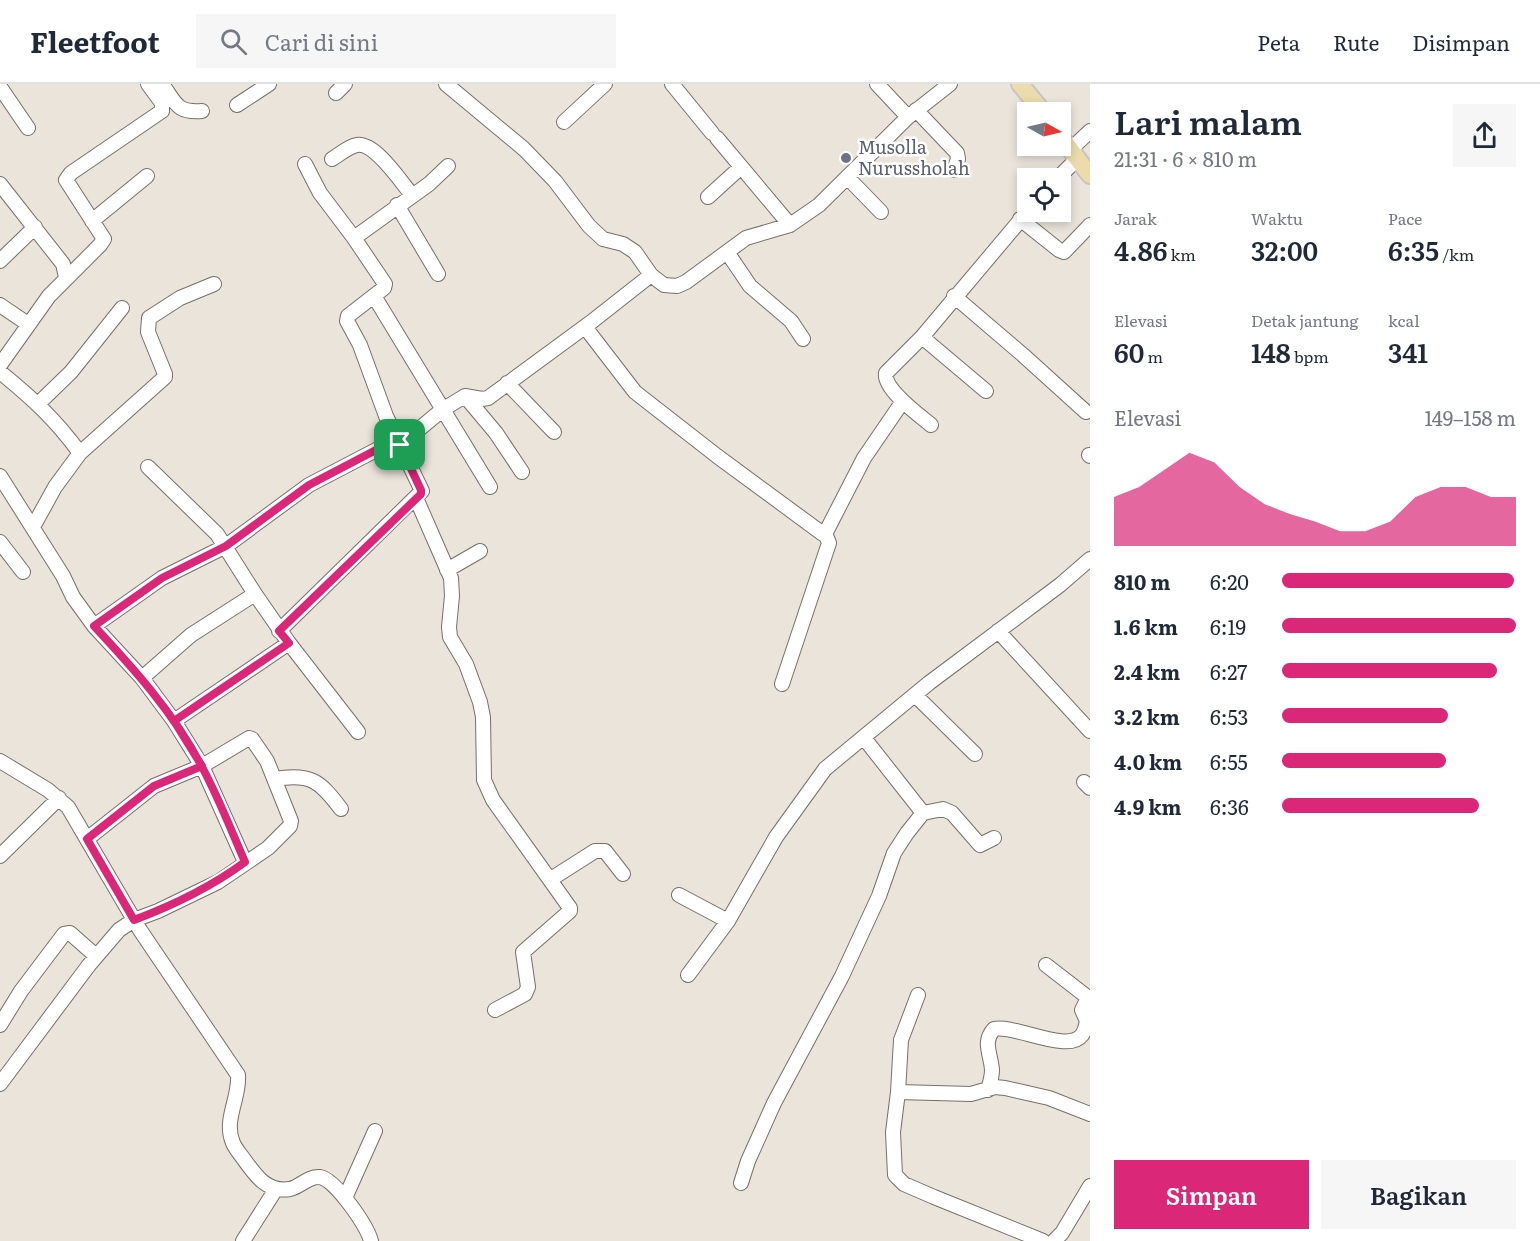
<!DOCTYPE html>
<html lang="id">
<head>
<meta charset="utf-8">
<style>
  body { margin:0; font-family:Literata,serif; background:#f6f6f7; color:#1f2937; height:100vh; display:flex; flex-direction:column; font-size:22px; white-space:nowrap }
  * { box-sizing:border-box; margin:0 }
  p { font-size:20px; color:#747a83 }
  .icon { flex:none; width:33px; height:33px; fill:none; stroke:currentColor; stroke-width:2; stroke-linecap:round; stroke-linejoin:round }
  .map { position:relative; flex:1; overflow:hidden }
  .side { display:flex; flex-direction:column; background:#fff; width:450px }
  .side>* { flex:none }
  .needle { width:39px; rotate:98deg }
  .tools { position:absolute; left:1017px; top:18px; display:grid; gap:12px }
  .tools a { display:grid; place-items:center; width:54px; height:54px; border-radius:0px; background:#fff; box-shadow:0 3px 9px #0003; font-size:30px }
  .pin { position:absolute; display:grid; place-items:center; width:51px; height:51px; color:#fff; margin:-26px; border-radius:12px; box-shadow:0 3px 9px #0006 }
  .round { display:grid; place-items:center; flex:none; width:63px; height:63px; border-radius:0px; background:#f6f6f7 }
  .summary { display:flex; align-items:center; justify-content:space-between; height:102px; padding:0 24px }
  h1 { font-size:33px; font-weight:600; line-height:45px }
  .figures { display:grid; grid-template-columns:repeat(3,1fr); gap:9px; height:102px; padding:6px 24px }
  .figures div { display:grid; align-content:center }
  .figures b { font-size:26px; font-weight:600 }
  .figures small { font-size:16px; font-weight:400 }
  .figures p { font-size:16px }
  .chart { height:168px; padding:12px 24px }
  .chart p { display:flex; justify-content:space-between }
  .chart svg { width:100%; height:108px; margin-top:6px; fill:#db2777; opacity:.7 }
  .button { display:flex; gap:12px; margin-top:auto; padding:12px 24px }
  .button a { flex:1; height:69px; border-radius:0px; background:#db2777; color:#fff; font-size:24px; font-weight:600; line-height:69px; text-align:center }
  .button a+a { background:#f6f6f7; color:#1f2937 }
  ul { padding:0 24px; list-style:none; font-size:20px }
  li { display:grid; grid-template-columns:96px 72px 1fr; align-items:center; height:45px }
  li i { height:15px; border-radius:8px; background:#db2777 }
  header { display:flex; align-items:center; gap:36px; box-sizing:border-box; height:84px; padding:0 30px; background:#fff; border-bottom:2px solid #e0e1e3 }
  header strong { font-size:28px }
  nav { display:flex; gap:33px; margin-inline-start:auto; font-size:21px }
  .search { width:420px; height:54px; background:#f6f6f7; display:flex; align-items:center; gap:15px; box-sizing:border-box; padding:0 21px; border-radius:0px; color:#747a83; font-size:22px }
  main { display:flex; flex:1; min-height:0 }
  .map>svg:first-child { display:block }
</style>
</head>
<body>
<header>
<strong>Fleetfoot</strong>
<div class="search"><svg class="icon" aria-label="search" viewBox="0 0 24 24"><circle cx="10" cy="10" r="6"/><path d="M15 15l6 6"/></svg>Cari di sini</div>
<nav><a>Peta</a><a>Rute</a><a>Disimpan</a></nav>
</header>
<main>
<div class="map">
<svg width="1090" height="1157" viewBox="0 0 1090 1157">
  <rect width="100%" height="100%" fill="#ebe4db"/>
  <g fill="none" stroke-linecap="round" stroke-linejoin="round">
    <!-- minor casing -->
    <g stroke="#767068" stroke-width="16">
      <path id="minor" d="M 162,0 C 176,19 176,29 202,27
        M 446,0 L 524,65 L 555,97 L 589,142 L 603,155 L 623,160 L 635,168 L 651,191 L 664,201 L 677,202 L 686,198 L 746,154 L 790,141 L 819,121 L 908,33 L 950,0
        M 672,0 L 712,49
        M 877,0 L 908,33
        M 0,3 L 28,44
        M 336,9 L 345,0
        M 237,21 L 269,0
        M 916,26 L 957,69 L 958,75 L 954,86
        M 564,38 L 605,0
        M 717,54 L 790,141
        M 1071,65 L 1090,47
        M 332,75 C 339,71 349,62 357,61 C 375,58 401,98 412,111
        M 847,93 L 881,128
        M 1058,94 L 1078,74
        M 0,100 L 63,180 L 66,193
        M 708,113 L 741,83
        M 397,121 L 438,190
        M 1020,135 L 1059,166 L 1064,168 L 1090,141
        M 92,137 L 147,92
        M 354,154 L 429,100 L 448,82
        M 727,168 L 750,202 L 791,237 L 803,255
        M 0,177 L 35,143
        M 374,212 L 490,403
        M 954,212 L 1023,271 L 1086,328
        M 0,221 L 28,240
        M 585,243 L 635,308 L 717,372 L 823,450 L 826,448 L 864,374 L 903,317
        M 922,253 L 986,307
        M 0,281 L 49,212 L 100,161 L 104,155 L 66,96 L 71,89 L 162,27 L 162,19 L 148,0
        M 0,288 C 33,315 55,335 80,369
        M 507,299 L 554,348
        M 465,312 L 496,349 L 522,388
        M 39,319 L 71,288 L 122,224
        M 931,341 C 919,331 883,305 886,289 L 922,253 L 1028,127
        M 400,361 L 442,326 L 465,312 L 482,315 L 488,314 L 590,239 L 651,191
        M 1089,371 L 1090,372
        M 0,392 L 63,492 L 73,513 L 94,542 L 142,594 L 174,637 L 202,682 L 245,778
        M 416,414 L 451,494 L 452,512 L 449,543 L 450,553 L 466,580 L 480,618 L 483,633 L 484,696 L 493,716 L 570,824 L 570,827 L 523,868 L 528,903 L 525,910 L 495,926
        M 33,443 L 55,403 L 80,369 L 165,293 L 165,290 L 148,248 L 149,234 L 180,214 L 214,200
        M 0,458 L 23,488
        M 447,486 L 480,467
        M 94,542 L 162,494 L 226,462 L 309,401 L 397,355
        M 279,547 L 422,407 L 386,332 L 360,261 L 347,237 L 348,232 L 384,204 L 385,200 L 354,154 L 320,109 L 305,80
        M 998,547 L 1090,647
        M 289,559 L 358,648
        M 142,594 L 191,551 L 255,510 L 217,450 L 148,383
        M 782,600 L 829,459 L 825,449
        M 915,611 L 975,670
        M 174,637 L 289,559 L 255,510
        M 864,654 L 923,729
        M 0,677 L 48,706 L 68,723 L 140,846 L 238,991 C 240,1014 223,1036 233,1059 C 235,1064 240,1070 243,1074 C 255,1091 267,1109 290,1105 C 300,1103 308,1092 320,1093 C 336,1096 367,1142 371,1157
        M 275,695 C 311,689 320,697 341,725
        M 1084,698 L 1090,704
        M 0,772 L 59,714
        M 551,795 L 595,767 L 605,767 L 623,790
        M 679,811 L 728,837
        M 1046,881 L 1086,912 L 1087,916 L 1082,926 L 1087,937 L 1090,938
        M 688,891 L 728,837 L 776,753 L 825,685 L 929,599 L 1060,501 L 1090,475
        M 0,941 L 21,907 L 64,850 L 70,849 L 96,872
        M 0,1000 L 89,881 L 119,846 L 134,836 L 158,827 L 218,798 L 268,764 L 290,742 L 291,737 L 267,677 L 252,655 L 249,654 L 202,682 L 154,702 L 87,755
        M 988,1006 C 990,999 992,993 992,986 C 991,970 982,958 994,945 C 1014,940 1068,970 1082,951 C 1085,947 1086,941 1087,937
        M 898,1008 L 901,956 L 918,911
        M 741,1099 L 748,1077 L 774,1019 L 842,892 L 879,812 L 894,769 L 907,749 L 923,729 L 943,725 L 952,729 L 980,761 L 994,754
        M 345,1114 L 375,1047
        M 243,1157 L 276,1105
        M 1043,1157 L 934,1113 L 904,1100 L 895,1091 L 893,1048 L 898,1008 L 971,1010 L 995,1003 L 1005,1004 L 1049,1014 L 1090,1030
        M 1054,1157 L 1062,1149 L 1090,1102"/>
    </g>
    <!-- major casing -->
    <g stroke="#c6c5c4" stroke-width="20">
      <path id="major" d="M 1020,0 L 1043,28
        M 1060,52 L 1090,91"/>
    </g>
    <!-- minor -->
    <use href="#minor" stroke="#fff" stroke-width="14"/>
    <!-- major -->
    <use href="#major" stroke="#ecdcac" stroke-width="16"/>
  </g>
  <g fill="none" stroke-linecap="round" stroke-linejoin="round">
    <!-- route casing -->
    <g stroke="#fff" stroke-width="12">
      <path id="route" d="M 400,361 L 397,355 L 309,401 L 226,462 L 162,494 L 94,542 C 134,585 173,628 201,681 C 218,712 231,746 245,778 C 211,803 174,821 134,836 L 87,755 L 154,702 L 202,682 L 174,637 L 289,559 L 279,547 L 421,410 L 421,406 L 400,361"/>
    </g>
    <!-- route -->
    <use href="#route" stroke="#db2777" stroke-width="8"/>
  </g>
  <!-- markers -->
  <circle fill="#6b7280" stroke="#fff" stroke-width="2" cx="846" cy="74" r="6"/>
  <g text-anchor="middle" stroke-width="5" stroke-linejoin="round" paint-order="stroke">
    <!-- worship labels -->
    <g font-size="18" fill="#5b616d" stroke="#fff" text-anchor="start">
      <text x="858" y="70">Musolla<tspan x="858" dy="21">Nurussholah</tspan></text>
    </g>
  </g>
</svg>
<div class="tools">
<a><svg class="needle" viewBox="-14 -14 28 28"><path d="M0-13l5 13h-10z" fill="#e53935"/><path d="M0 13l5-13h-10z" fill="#747a83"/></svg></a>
<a><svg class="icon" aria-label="locate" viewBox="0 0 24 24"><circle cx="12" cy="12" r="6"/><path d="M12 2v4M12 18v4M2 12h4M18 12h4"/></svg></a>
</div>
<div class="pin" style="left:400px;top:361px;background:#1e9e55"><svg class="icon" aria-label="arrive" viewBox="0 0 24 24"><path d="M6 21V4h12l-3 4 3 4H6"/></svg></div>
</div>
<section class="side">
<div class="summary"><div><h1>Lari malam</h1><p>21:31 · 6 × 810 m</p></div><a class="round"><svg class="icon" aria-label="share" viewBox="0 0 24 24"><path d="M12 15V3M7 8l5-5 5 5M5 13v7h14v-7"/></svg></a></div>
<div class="figures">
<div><p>Jarak</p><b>4.86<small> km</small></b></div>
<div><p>Waktu</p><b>32:00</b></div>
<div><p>Pace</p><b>6:35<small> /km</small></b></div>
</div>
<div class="figures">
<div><p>Elevasi</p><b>60<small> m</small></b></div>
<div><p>Detak jantung</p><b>148<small> bpm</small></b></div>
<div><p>kcal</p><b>341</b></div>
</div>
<div class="chart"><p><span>Elevasi</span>149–158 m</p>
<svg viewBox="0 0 160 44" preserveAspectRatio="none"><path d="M0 44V24L10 20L20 13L30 6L40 10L50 20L60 27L70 31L80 34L90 38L100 38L110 34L120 24L130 20L140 20L150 24L160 24V44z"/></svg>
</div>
<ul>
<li><b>810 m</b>6:20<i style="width:99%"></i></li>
<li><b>1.6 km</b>6:19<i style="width:100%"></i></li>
<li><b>2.4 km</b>6:27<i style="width:92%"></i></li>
<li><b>3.2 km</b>6:53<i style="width:71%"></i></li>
<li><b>4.0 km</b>6:55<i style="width:70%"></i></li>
<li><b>4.9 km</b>6:36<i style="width:84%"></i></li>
</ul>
<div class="button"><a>Simpan</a><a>Bagikan</a></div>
</section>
</main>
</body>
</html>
